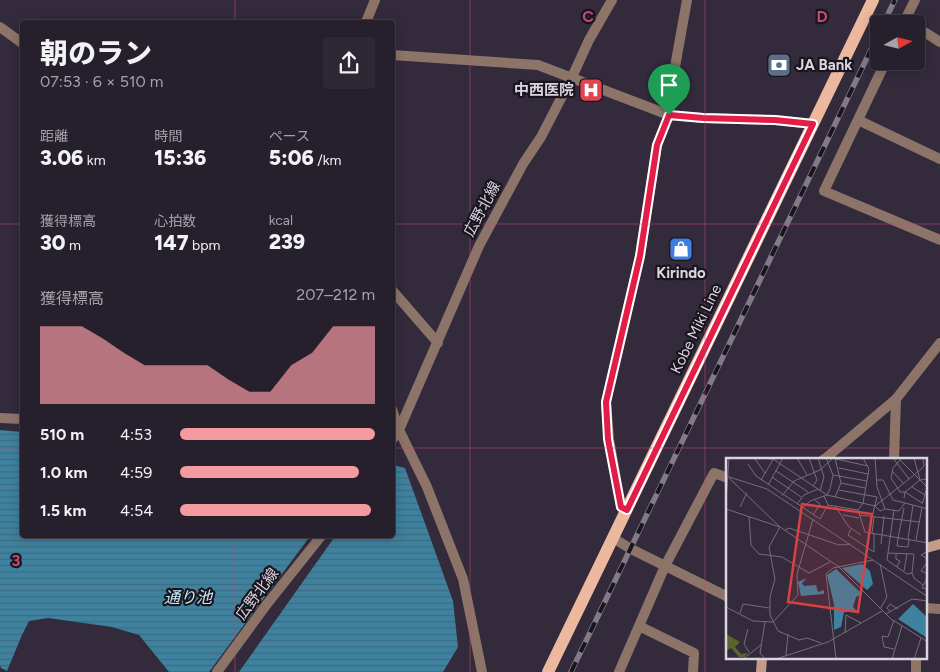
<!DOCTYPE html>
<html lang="ja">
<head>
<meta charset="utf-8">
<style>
  body { margin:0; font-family:Figtree,"Noto Sans JP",sans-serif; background:#2e2835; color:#f1f3f6; height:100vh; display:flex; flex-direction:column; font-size:19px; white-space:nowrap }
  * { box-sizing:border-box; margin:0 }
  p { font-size:16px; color:#a4a3aa }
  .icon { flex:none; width:28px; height:28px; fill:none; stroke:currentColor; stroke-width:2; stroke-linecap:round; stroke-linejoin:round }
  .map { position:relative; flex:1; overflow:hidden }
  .side { position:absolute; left:20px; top:20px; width:375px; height:518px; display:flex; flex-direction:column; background:#26202d; border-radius:5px; box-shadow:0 2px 12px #0003,0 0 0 1px #423e49 }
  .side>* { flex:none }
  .needle { width:32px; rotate:82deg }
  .controls { position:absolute; left:870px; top:15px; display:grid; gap:10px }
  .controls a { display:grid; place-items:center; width:55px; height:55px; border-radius:5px; background:#26202d; box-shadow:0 2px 12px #0003,0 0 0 1px #423e49; font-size:25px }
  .pin { position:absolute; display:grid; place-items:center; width:42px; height:42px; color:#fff; margin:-51px -21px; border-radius:50% 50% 50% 0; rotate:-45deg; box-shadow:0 0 5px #0007 }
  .pin .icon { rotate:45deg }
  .round { display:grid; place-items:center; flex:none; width:52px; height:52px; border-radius:5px; background:#2e2835 }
  .headline { display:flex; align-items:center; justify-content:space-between; height:85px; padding:0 20px }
  h1 { font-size:28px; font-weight:800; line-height:38px }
  .metrics { display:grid; grid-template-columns:repeat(3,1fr); gap:8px; height:85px; padding:5px 20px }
  .metrics div { display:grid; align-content:center }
  .metrics b { font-size:21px; font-weight:800 }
  .metrics small { font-size:14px; font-weight:400 }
  .metrics p { font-size:14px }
  .chart { height:140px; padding:10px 20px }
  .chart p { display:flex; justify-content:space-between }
  .chart svg { width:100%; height:90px; margin-top:5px; fill:#f49aa1; opacity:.7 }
  ul { padding:0 20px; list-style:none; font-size:16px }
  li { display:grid; grid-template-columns:80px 60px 1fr; align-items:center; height:38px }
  li i { height:12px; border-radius:6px; background:#f49aa1 }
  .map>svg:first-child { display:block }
</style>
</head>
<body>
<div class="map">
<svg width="940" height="672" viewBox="0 0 940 672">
  <defs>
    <pattern id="water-rules" width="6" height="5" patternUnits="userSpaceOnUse" patternTransform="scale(1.25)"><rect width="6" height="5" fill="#3e829f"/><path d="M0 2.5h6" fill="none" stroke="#3f6b7f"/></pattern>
  </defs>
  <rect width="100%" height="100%" fill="#332a3c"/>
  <!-- water -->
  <path fill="url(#water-rules)" d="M 0,430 L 22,432 L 22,535 L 311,535 L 209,672 L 169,672 L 139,635 L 112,627 L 48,618 L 29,621 L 22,635 L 7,671 L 1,668 L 0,665 Z
    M 393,465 L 405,468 L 453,601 L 458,647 L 443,672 L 239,672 L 336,535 L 392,535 Z"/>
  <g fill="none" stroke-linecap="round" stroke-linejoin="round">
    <!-- street -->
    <path stroke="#8d7468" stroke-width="10" d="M 366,22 L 375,0
      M 903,24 L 915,0
      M 0,27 L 22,43
      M 916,28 L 926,33 L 940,42
      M 392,55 L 538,65 L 669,115 L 703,118 L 775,120 L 813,124
      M 886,61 L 824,191 L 940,240
      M 858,120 L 940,159
      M 392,290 L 438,343
      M 392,409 L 399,430 L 427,487 L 463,579 L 482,672
      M 0,418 L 22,419
      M 392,440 L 399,430 L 479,246 L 523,164 L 541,137 L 572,77 L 589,40 L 612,0
      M 823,460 L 826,458 L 896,399 L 940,343
      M 894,460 L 896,399
      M 627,510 L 621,507 L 609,439 L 606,402 L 640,256 L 657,145 L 669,115 L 671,89 L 687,0
      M 613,538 L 631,549 L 728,597
      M 926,608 L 940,609
      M 639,626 L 694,653 L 693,672
      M 217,672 L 267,604 L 322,535
      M 619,672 L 665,566 L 714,473 L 728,478
      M 916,672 L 916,658"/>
    <!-- secondary -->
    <path stroke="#c39b87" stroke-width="10" d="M 926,548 L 940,544
      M 761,672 L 762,658"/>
    <!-- primary -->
    <path stroke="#ecb99f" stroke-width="12" d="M 548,672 L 873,0"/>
    <!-- rail casing -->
    <g stroke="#827a89" stroke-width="5.5">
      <path id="rail" d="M 883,24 L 895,0
        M 571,672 L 879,33"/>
    </g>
    <!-- rail -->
    <use href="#rail" stroke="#19151d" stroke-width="4" stroke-dasharray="11" stroke-linecap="butt"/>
  </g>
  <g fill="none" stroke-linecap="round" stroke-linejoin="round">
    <!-- route casing -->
    <g stroke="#fff" stroke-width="10">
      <path id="route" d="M 669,115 L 703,118 L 775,120 L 813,124 L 627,510 L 621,507 L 608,439 L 606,402 L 640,256 L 657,145 Z"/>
    </g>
    <!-- route -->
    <use href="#route" stroke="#e11d48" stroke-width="6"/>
  </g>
  <!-- grid -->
  <path fill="none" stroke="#c8477c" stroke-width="1" stroke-opacity="0.55" d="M 235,0 L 235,22M 470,0 L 470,672M 705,0 L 705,672M 0,224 L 22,224M 392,224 L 940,224M 0,448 L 22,448M 392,448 L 940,448M 235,535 L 235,672"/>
  <!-- icons -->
  <defs>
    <g id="bank-square" transform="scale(1.25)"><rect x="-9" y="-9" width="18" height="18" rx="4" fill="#5c6f8a" stroke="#19151d"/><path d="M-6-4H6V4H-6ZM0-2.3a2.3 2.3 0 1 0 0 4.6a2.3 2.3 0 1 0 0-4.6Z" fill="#fff"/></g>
    <g id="hospital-square" transform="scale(1.25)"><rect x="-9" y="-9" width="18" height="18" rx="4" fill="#e0444e" stroke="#19151d"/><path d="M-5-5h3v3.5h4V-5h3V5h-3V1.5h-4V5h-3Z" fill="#fff"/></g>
    <g id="shop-square" transform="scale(1.25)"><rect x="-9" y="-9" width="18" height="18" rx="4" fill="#3f7fe0" stroke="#19151d"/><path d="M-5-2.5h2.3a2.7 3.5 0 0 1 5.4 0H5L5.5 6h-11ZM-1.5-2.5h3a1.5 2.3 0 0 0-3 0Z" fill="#fff"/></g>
  </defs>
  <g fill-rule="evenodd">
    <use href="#bank-square" x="779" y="65"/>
    <use href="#hospital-square" x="591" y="90"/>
    <use href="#shop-square" x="681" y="249"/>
  </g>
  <g text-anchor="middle" stroke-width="4.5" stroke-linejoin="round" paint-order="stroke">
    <!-- poi labels -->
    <g font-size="15" font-weight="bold" fill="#dad4e0" stroke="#19151d" text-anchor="start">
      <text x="796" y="70">JA Bank</text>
      <text x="574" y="95" text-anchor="end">中西医院</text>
      <text x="681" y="278" text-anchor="middle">Kirindo</text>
    </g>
    <!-- street labels -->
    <g font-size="15" fill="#dad4e0" stroke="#19151d">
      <text transform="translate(482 209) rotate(-62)" y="5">広野北線</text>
      <text transform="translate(696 329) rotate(-64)" y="5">Kobe Miki Line</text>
      <text transform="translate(257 594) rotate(-53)" y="5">広野北線</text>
    </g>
    <!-- water labels -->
    <g font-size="16" font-style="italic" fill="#c6ebfc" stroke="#19151d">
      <text x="188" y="603">通り池</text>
    </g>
  </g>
  <!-- overview -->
  <g transform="translate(726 458)">
    <rect width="201" height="201" fill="#332a3c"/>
    <path d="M 0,176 L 14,184 L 9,189 L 15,196 L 22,195 L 18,199 L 13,199 L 5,190 L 0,193 Z" fill="#5a652c"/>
    <path d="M 136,106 L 144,113 L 147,126 L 141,132 L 116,110 ZM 110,111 L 136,136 L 130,139 L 127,149 L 132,154 L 118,154 L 115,169 L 108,172 L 108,146 L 101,117 ZM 81,120 L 76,125 L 78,128 L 90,127 L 92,134 L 98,132 L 98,136 L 75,138 L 72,124 ZM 187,146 L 201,159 L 201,180 L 172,161 Z" fill="#3e829f"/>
    <path fill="none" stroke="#766e7e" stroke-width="1" d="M 27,0 L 47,1 L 101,37 L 149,48 L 154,53 L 159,51 L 173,53 L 179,45 L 202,51M 71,0 L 81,17M 83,0 L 91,22 L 87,28M 92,0 L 98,19 L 94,33M 137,0 L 143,11 L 137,45 L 132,52 L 139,74 L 202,85M 149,0 L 151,29 L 159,51M 167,0 L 183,21M 176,0 L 167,10 L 165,20 L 174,34 L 179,34 L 196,45M 188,0 L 194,22 L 202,30M 29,1 L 39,15M 110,1 L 142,8M 174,2 L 194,22M 22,6 L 30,18 L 94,61 L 102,47M 113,10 L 142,16M 50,13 L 82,34M 166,13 L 178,26M 107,17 L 141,23M 0,18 L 41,31 L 202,139M 46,19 L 75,39M 3,20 L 54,69 L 113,109 L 165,161 L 202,184M 35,22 L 48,0M 150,22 L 157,22 L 167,42 L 179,45M 115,25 L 139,30M 42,27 L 57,0M 186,29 L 199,37M 113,32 L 151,39 L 146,59M 56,38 L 68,23 L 94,12 L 107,0M 98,38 L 102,47 L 132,52M 109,39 L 115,25 L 109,0M 178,40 L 179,34 L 194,22 L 202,21M 0,44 L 3,0M 71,46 L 78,37 L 92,31M 196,46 L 201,30M 109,48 L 123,69 L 135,77M 149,48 L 193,13 L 198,8 L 197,0M 14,49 L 21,35M 77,50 L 84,43 L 101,37 L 104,31 L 107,17 L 100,0M 0,51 L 54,69 L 43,89 L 49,121 L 44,139 L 44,157 L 52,173 L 73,182 L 81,180 L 95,185M 168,52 L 161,102 L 181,116 L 186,115 L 188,120 L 197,127M 87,57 L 94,46 L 88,41M 117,57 L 133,60M 133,57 L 194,64M 23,58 L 25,87 L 33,96 L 56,99 L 83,115 L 104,104M 125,71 L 122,77 L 148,94 L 148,75M 59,72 L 63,70 L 113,87 L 124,86M 146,75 L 148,59M 172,80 L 178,50M 172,80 L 171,88 L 182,89 L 183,81M 182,81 L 187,47M 190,82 L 196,49M 155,86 L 158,58M 202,93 L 195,97 L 202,101M 162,95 L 188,96 L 186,115M 170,96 L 170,101 L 174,103 L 171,109M 202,103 L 195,113 L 202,116M 154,106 L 161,139 L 154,151M 178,113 L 181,96M 202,118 L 196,130 L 202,131M 0,149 L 27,163 L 47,164 L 72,137 L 71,116 L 87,61M 165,154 L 161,150 L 164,146 L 172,151M 14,155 L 17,146 L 43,150M 160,156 L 186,141 L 202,143M 168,162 L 162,179 L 156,178 L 158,189 L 168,191M 39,164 L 34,195 L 39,201M 22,171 L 18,186 L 23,194M 119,175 L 120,157 L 135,165M 60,197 L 62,176M 17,201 L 35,187M 50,201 L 102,184 L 156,153M 110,201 L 100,116 L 107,110 L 147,102M 166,201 L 176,168M 188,201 L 195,180"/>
    <path fill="#d74244" fill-opacity="0.15" stroke="#d74244" stroke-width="2.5" d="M 76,46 L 146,56 L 132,154 L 62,144 Z"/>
    <rect width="201" height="201" fill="none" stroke="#dad4e0" stroke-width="2.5"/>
  </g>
  <g font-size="16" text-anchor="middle" font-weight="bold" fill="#c8477c" stroke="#19151d" stroke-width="4.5" stroke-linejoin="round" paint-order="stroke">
    <text x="588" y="22">C</text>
    <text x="822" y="22">D</text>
    <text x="16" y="566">3</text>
  </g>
</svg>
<div class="controls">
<a><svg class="needle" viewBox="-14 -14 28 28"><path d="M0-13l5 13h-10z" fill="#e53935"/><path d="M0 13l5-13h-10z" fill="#a4a3aa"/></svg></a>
</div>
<div class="pin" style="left:669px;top:115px;background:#1e9e55"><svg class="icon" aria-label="arrive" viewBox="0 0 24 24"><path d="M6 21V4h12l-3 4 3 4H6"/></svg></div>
<section class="side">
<div class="headline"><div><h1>朝のラン</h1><p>07:53 · 6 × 510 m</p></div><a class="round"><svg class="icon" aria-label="share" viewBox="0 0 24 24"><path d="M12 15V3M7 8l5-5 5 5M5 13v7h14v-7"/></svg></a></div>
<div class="metrics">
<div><p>距離</p><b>3.06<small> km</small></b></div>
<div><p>時間</p><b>15:36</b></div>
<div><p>ペース</p><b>5:06<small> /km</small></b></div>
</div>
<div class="metrics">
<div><p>獲得標高</p><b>30<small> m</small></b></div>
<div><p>心拍数</p><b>147<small> bpm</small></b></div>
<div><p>kcal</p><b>239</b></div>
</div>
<div class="chart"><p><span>獲得標高</span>207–212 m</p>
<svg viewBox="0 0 160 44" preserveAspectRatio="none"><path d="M0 44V6L10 6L20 6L30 12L40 19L50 25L60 25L70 25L80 25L90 32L100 38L110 38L120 25L130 19L140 6L150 6L160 6V44z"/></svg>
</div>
<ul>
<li><b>510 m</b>4:53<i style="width:100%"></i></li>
<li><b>1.0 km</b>4:59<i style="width:92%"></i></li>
<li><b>1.5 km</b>4:54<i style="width:98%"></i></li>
</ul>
</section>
</div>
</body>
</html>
